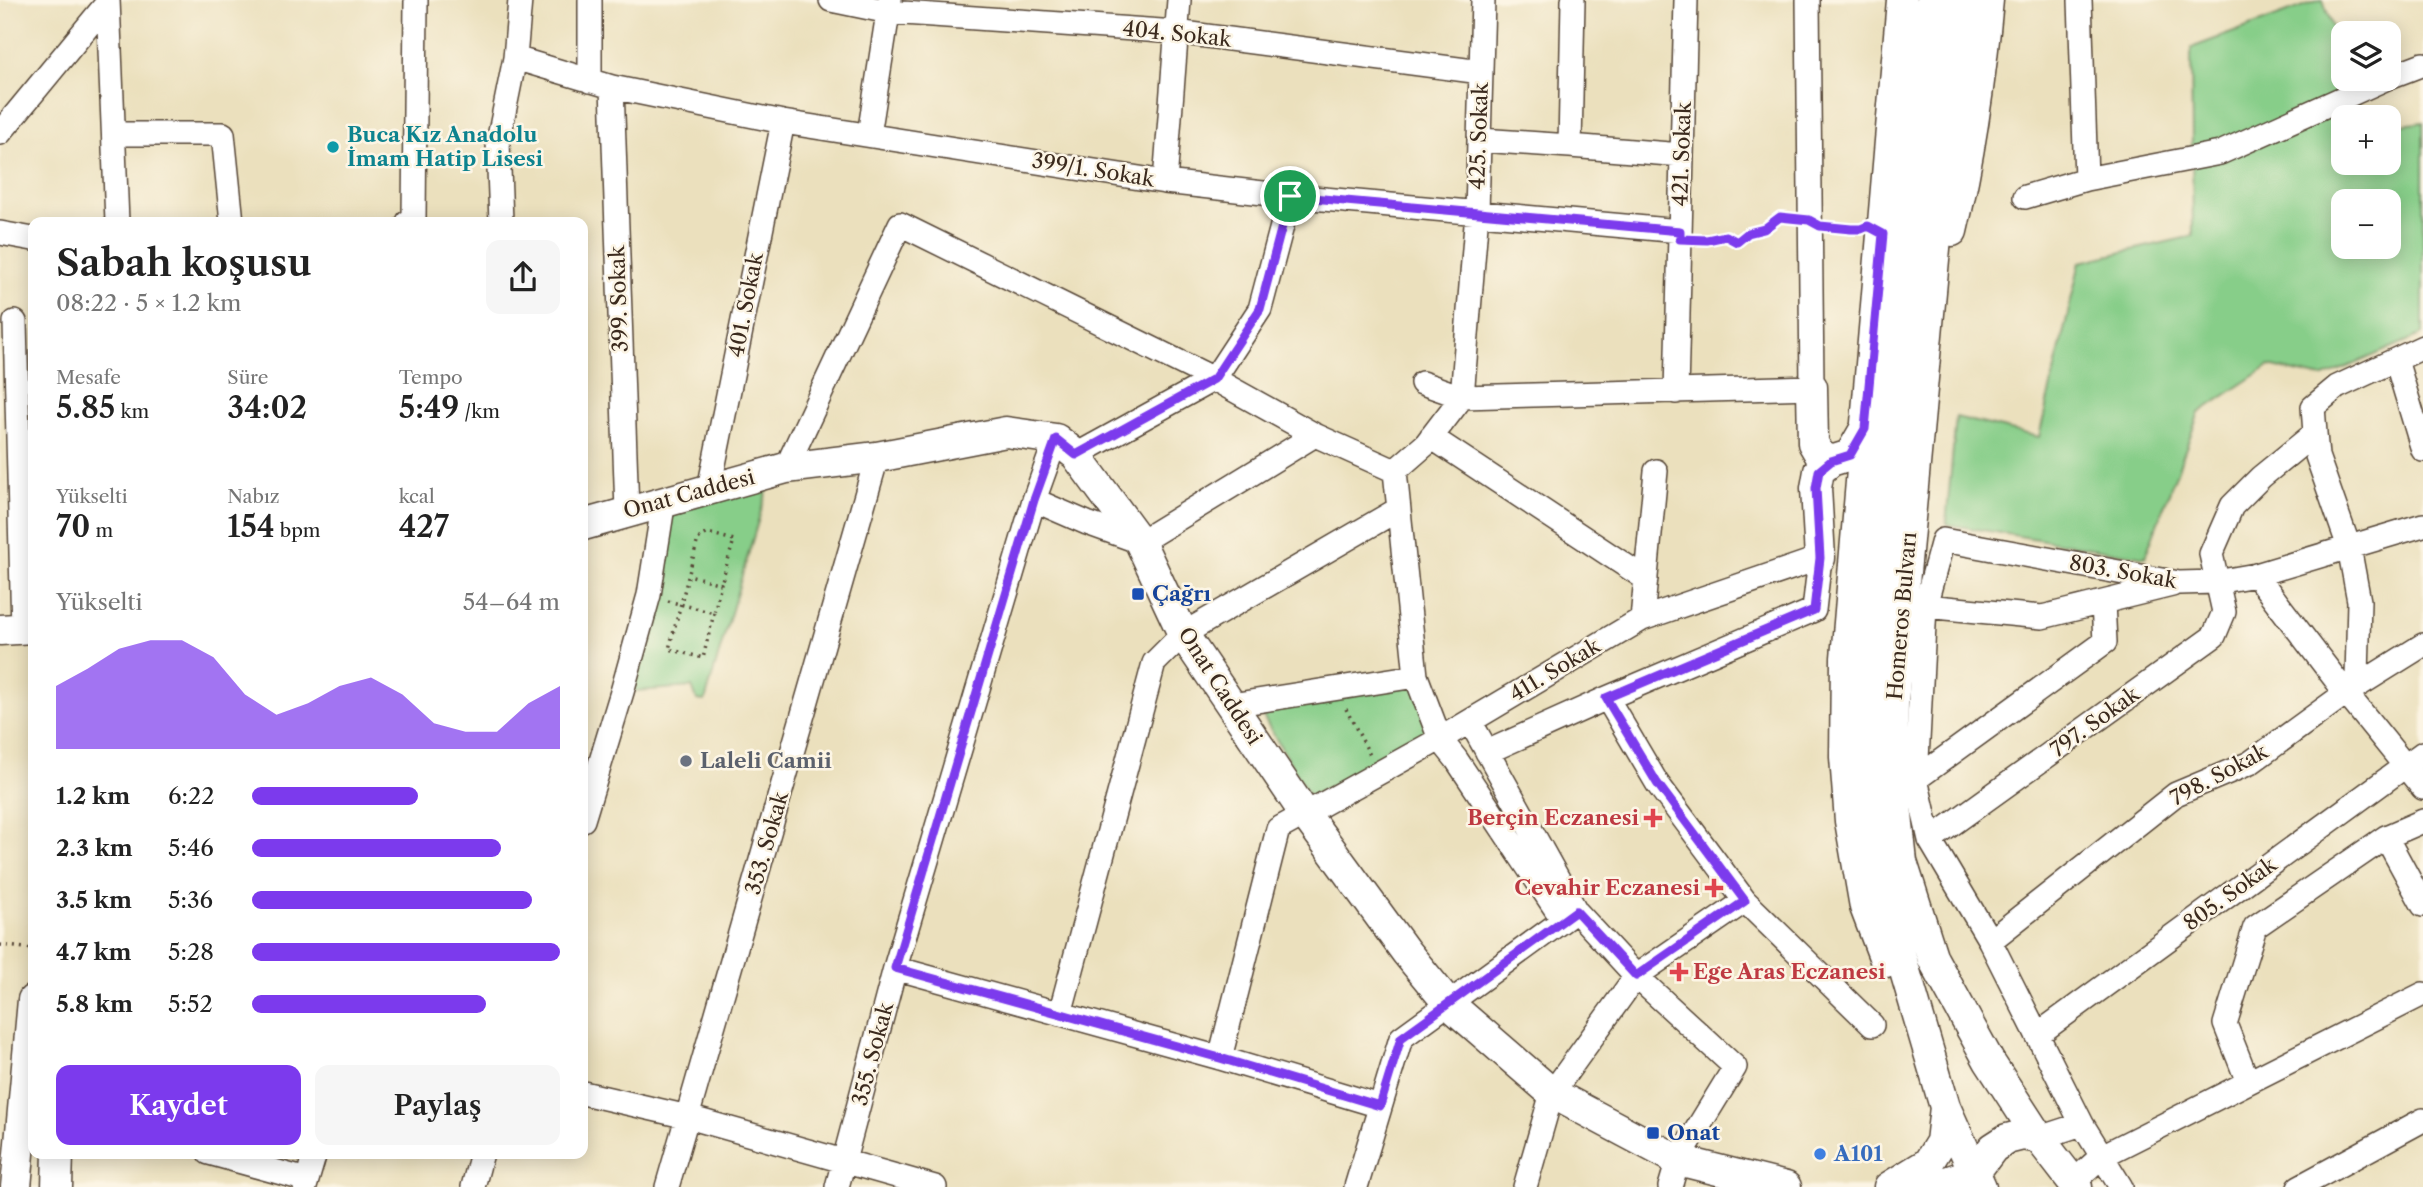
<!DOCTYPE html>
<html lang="tr">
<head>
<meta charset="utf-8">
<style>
  body { margin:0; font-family:"Libre Caslon Text",serif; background:#f6f6f6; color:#222; height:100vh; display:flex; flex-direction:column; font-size:26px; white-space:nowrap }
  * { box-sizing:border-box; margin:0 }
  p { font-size:23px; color:#767676 }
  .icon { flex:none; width:38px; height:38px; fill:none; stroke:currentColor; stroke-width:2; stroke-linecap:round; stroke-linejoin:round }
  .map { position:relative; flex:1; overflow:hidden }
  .drawer { position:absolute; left:28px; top:217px; width:560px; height:942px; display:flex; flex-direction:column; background:#fff; border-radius:14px; box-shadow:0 4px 18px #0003 }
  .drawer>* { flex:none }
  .controls { position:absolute; left:2331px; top:21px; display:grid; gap:14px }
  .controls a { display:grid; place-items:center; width:70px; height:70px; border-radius:14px; background:#fff; box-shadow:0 4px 18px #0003; font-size:35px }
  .pin { position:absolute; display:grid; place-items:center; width:60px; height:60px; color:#fff; margin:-30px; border:4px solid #fff; border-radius:50%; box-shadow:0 2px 7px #0007 }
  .round { display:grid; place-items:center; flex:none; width:74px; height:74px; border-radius:14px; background:#f6f6f6 }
  .head { display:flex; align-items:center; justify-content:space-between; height:119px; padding:0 28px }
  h1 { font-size:38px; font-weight:600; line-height:52px }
  .figures { display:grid; grid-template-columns:repeat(3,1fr); gap:10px; height:119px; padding:7px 28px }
  .figures div { display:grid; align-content:center }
  .figures b { font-size:30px; font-weight:600 }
  .figures small { font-size:19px; font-weight:400 }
  .figures p { font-size:19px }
  .chart { height:196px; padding:14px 28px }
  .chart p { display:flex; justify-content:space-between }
  .chart svg { width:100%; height:126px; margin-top:7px; fill:#7c3aed; opacity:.7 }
  .action { display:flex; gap:14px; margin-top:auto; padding:14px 28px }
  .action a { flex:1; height:80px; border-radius:14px; background:#7c3aed; color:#fff; font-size:28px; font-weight:600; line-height:80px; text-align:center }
  .action a+a { background:#f6f6f6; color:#222 }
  ul { padding:0 28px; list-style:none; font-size:23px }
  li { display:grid; grid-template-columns:112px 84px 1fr; align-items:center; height:52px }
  li i { height:18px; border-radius:9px; background:#7c3aed }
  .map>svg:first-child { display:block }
</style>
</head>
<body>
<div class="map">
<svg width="2423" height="1187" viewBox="0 0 2423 1187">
  <rect width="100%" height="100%" fill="#fcf5e5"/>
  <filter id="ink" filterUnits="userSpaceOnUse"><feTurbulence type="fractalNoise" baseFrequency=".0143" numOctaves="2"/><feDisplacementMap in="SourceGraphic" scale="14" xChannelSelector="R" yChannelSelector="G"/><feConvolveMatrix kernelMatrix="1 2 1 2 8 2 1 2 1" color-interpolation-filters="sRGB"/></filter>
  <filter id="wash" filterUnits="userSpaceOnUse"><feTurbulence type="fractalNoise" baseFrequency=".00686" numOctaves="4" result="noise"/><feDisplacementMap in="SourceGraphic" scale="28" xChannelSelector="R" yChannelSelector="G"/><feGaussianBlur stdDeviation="1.57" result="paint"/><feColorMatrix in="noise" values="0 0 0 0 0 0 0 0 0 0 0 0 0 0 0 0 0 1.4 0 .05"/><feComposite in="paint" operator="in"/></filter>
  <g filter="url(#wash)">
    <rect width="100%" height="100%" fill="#ebe0bd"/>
    <!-- green -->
    <path fill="#87ce89" stroke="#617c54" stroke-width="2" fill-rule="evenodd" d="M 2320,0 L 2323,0 L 2343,58 L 2343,79 L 2350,79 L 2363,117 L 2343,117 L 2343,163 L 2389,163 L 2389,127 L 2423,122 L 2423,334 L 2322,378 L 2269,366 L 2199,413 L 2145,557 L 1946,524 L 1956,417 L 2039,437 L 2080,262 L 2193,236 L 2191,48 ZM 2343,201 L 2389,201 L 2389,247 L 2343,247 Z
      M 769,484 L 705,701 L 697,700 L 692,687 L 622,692 L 672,511 Z
      M 1415,681 L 1433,734 L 1310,797 L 1258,708 Z"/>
  </g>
  <g filter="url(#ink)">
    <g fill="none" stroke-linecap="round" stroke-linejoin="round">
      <!-- minor casing -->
      <g stroke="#554536" stroke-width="26">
        <path id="minor" d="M 108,0 L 117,222
          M 590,0 L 590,81
          M 831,0 L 889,12 L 1176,32 L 1481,72
          M 515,58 L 612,87 L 783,122 L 1165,182 L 1290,196 L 1680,231
          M 2389,77 L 2423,64
          M 612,87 L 627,511
          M 0,133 L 108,2
          M 114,134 L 223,134 L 232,222
          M 869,135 L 890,0
          M 1480,140 L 1570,146 L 1573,0
          M 1570,146 L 1682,155
          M 2086,179 L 2220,153 L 2385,79
          M 1165,182 L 1179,0
          M 2025,197 L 2086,179 L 2080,0
          M 408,222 L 414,219 L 416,0
          M 501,222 L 498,142 L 515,58 L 520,0
          M 0,233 L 33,239
          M 15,322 L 23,629
          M 2396,360 L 2423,450
          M 1422,383 L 1462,397 L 1812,387 L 1808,0
          M 1676,392 L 1686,0
          M 1462,397 L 1477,212 L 1483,0
          M 2315,433 L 2317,456 L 2349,547 L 2359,601 L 2357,677 L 2347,693
          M 1431,437 L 1646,579
          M 1076,455 L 1214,379 L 1260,309 L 1290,196
          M 786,468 L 900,224 L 1214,379 L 1315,435 L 1395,471
          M 1395,471 L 1416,676
          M 1395,471 L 1426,444 L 1462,397
          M 709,489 L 783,122
          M 1034,500 L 1087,523 L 1140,542 L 1315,435
          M 2256,575 L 2346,693 L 2423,788
          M 1925,606 L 2042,617 L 2172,585
          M 1642,619 L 1656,471
          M 1607,698 L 1657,783 L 1745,901 L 1872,1025
          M 1231,705 L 1416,676 L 1440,739 L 1456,759 L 1563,920
          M 1470,721 L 1576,911 L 1636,976 L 1735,1067 L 1678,1160 L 1670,1187
          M 1916,779 L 2105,642 L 2103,603
          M 583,820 L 622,692 L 649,595 L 664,500
          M 2386,837 L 2423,905
          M 1930,840 L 2214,636 L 2224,612 L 2211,554 L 2232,506 L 2261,477 L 2315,433 L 2313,407 L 2337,387 L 2423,347
          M 1990,941 L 2176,794 L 2250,763 L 2346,693 L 2423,645
          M 895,968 L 1220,1058 L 1380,1106
          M 1060,1014 L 1154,663 L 1183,634 L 1397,510
          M 2037,1035 L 2423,753
          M 1220,1058 L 1278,829 L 1440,739 L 1642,619 L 1820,558 L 1814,610 L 1607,698 L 1487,752
          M 2248,1082 L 2225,1024 L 2255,927 L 2386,837 L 2423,821
          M 583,1093 L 688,1117 L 935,1187
          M 2039,1138 L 2082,1124
          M 209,1153 L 307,1180
          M 2073,1182 L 2102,1156 L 2423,994
          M 305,1187 L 315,1153
          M 473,1187 L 482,1153
          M 667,1187 L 877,457
          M 837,1187 L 895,968 L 1034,500 L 1056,439
          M 1356,1187 L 1401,1038 L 1573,913
          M 1525,1187 L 1552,1093 L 1636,976 L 1745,901
          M 2121,1187 L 2082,1124 L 1990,941 L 1930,840 L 1916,779 L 1925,606 L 1943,540 L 2179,583 L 2216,582 L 2256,575 L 2423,525
          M 2299,1187 L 2423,1120"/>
      </g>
      <!-- major casing -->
      <g stroke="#554536" stroke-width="33">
        <path id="major" d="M 1932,0 L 1873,634 L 1867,785 L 1883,880 L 1897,944 L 1945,1107 L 1981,1187
          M 1958,0 L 1893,702 L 1892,768 L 1902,862 L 1933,959 L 1989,1061 L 2039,1138 L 2077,1187
          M 1952,231 C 1970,156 1981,77 1988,0
          M 1812,387 L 1813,443 L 1820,455 L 1831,461 L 1850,455 L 1865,429
          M 583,525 L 786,468 L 877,457 L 1006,432 L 1056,439 L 1076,455 L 1140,542 L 1183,634 L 1305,814 L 1406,952 L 1448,1003 L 1552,1093 L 1678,1160 L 1786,1187
          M 1820,558 L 1816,488 L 1819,471 L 1831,461
          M 0,630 L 33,628
          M 1886,962 L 1865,907 L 1850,821 L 1845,757 L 1846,658 L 1902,0
          M 16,1187 L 33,1000
          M 57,1187 L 58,1153
          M 1889,1187 L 1928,1163 L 1941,1142 L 1945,1107
          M 1932,1187 L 1975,1172 L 1993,1148 L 2007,1139 L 2023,1135 L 2039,1138"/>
      </g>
      <!-- path -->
      <path stroke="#554536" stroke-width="3.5" stroke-dasharray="2 5" stroke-linecap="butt" d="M 1832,227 L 1859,229
        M 1699,240 L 1726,236 L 1737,242 L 1748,233 L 1764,229 L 1780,217 L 1790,218
        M 668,601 L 714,613 L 721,584 L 689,575
        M 714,613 L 703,658 L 669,649 L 698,539 L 708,533 L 734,540 L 721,584
        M 1346,709 L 1370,755
        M 0,945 L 33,949"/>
      <!-- minor -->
      <use href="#minor" stroke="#fff" stroke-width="23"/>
      <!-- major -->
      <use href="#major" stroke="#fff" stroke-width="30"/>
    </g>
  </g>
  <g fill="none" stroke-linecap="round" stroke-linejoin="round" filter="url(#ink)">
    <!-- route casing -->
    <g stroke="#fff" stroke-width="14">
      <path id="route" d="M 1290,196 L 1680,231 L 1680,239 L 1707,240 L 1726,236 L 1737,242 L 1748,233 L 1764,229 L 1780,217 L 1809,220 L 1820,226 L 1851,229 L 1861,229 L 1868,226 L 1883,234 L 1865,429 L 1850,455 L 1831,461 L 1819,471 L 1816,488 L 1820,558 L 1814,610 L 1606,698 L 1657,783 L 1745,901 L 1636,976 L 1576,911 L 1401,1038 L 1380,1106 L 1220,1058 L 895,968 L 1034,500 L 1056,439 L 1076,455 L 1214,379 L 1260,309 Z"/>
    </g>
    <!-- route -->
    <use href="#route" stroke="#7c3aed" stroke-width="9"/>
  </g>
  <!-- markers -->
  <circle fill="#0f9aa8" stroke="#fcf5e5" stroke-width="2.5" cx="333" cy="147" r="7"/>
  <g fill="#1a4fb4" stroke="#fcf5e5" stroke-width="2.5">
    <rect x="1131" y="587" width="14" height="14" rx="3.5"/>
    <rect x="1646" y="1126" width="14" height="14" rx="3.5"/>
  </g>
  <circle fill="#6b7280" stroke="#fcf5e5" stroke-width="2.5" cx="686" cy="761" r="7"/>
  <g fill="#e0444e" stroke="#fcf5e5" stroke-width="2.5">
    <path d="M1649.5 807.5h7v7h7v7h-7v7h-7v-7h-7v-7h7z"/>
    <path d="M1710.5 877.5h7v7h7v7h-7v7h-7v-7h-7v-7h7z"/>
    <path d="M1675.5 961.5h7v7h7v7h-7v7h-7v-7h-7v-7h7z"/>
  </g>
  <circle fill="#3f7fe0" stroke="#fcf5e5" stroke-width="2.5" cx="1820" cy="1154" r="7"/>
  <g text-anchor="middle" stroke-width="5" stroke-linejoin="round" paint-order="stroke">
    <!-- street labels -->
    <g font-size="21" fill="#3b2a1e" stroke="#fcf5e5">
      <text transform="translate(1177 34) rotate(6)" y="7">404. Sokak</text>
      <text transform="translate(1479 136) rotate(-88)" y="7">425. Sokak</text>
      <text transform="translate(1682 154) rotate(-88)" y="7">421. Sokak</text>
      <text transform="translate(1093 170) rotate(9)" y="7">399/1. Sokak</text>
      <text transform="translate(619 299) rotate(-92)" y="7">399. Sokak</text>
      <text transform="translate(746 305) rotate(-79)" y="7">401. Sokak</text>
      <text transform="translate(689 494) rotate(-15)" y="7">Onat Caddesi</text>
      <text transform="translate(2123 572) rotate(10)" y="7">803. Sokak</text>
      <text transform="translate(1902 616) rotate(-85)" y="7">Homeros Bulvarı</text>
      <text transform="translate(1555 670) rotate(-31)" y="7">411. Sokak</text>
      <text transform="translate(1220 686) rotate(57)" y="7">Onat Caddesi</text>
      <text transform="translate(2095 722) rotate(-36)" y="7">797. Sokak</text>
      <text transform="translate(2219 775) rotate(-28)" y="7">798. Sokak</text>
      <text transform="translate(767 843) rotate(-74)" y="7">353. Sokak</text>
      <text transform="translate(2230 894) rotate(-36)" y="7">805. Sokak</text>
      <text transform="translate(873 1054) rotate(-75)" y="7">355. Sokak</text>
    </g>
    <!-- culture labels -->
    <g font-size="21" font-weight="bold" fill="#0d838f" stroke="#fcf5e5" text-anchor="start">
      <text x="347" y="142">Buca Kız Anadolu<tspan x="347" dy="24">İmam Hatip Lisesi</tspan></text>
    </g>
    <!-- transit labels -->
    <g font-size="21" font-weight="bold" fill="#164399" stroke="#fcf5e5" text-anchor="start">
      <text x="1152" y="601">Çağrı</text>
      <text x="1667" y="1140">Onat</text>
    </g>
    <!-- worship labels -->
    <g font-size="21" font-weight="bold" fill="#5b616d" stroke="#fcf5e5" text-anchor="start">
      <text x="700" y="768">Laleli Camii</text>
    </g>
    <!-- health labels -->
    <g font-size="21" font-weight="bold" fill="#be3a42" stroke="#fcf5e5" text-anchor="end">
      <text x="1639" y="825">Berçin Eczanesi</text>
      <text x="1700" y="895">Cevahir Eczanesi</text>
      <text x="1693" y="979" text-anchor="start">Ege Aras Eczanesi</text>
    </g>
    <!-- shop labels -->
    <g font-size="21" font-weight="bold" fill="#366cbe" stroke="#fcf5e5" text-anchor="start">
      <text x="1834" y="1161">A101</text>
    </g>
  </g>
</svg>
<div class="controls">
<a><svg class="icon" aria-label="layers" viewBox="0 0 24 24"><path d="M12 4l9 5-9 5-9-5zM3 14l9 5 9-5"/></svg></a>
<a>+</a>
<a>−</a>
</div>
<div class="pin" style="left:1290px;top:196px;background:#1e9e55"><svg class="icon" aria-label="arrive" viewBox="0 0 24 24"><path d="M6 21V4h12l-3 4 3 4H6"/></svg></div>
<section class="drawer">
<div class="head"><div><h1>Sabah koşusu</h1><p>08:22 · 5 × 1.2 km</p></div><a class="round"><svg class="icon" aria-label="share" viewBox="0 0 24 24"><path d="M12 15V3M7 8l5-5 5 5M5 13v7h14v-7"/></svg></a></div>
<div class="figures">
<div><p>Mesafe</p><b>5.85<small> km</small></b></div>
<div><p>Süre</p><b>34:02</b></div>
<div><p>Tempo</p><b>5:49<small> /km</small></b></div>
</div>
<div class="figures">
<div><p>Yükselti</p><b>70<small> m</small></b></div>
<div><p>Nabız</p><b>154<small> bpm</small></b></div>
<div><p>kcal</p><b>427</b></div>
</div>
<div class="chart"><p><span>Yükselti</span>54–64 m</p>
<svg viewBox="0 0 160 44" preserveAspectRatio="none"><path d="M0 44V22L10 16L20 9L30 6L40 6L50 12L60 25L70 32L80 28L90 22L100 19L110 25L120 35L130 38L140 38L150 28L160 22V44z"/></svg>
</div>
<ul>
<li><b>1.2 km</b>6:22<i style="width:54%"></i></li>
<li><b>2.3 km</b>5:46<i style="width:81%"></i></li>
<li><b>3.5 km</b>5:36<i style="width:91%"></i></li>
<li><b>4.7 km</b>5:28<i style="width:100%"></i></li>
<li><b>5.8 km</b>5:52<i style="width:76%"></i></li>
</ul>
<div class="action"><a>Kaydet</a><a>Paylaş</a></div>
</section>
</div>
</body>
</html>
